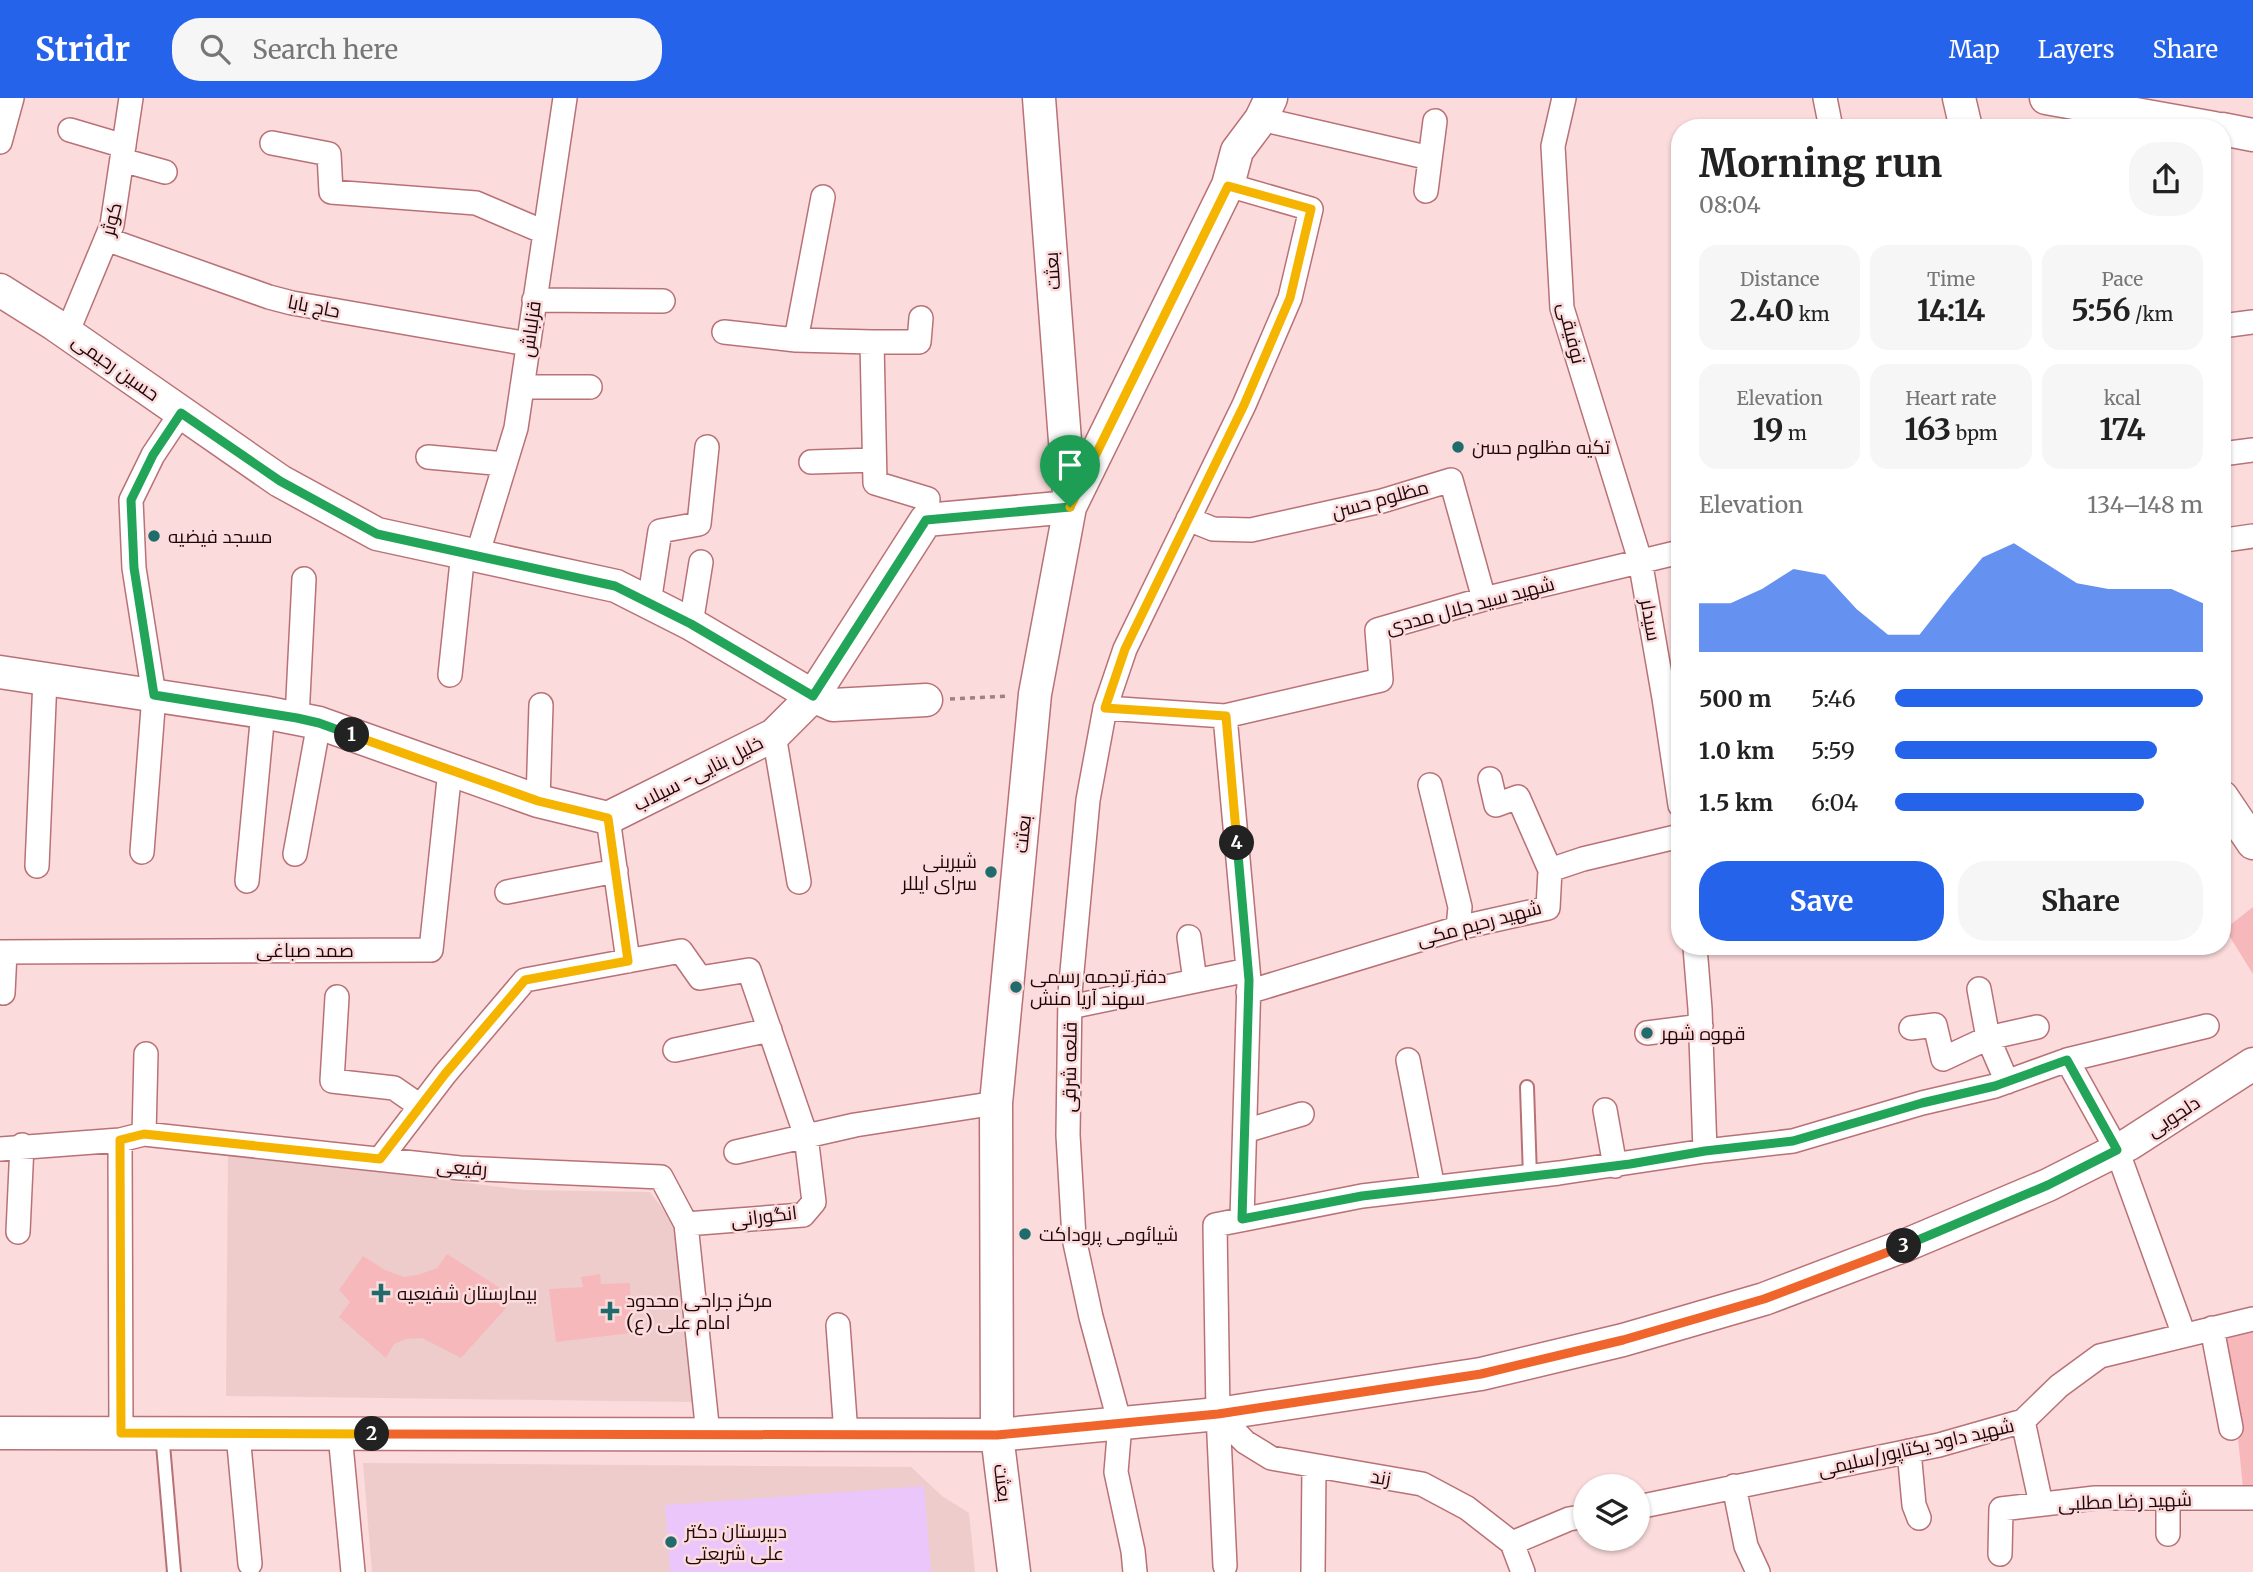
<!DOCTYPE html>
<html lang="en">
<head>
<meta charset="utf-8">
<style>
  body { margin:0; font-family:Merriweather,Cairo,serif; background:#f6f6f6; color:#222; height:100vh; display:flex; flex-direction:column; font-size:26px; white-space:nowrap }
  * { box-sizing:border-box; margin:0 }
  p { font-size:23px; color:#767676 }
  .icon { flex:none; width:38px; height:38px; fill:none; stroke:currentColor; stroke-width:2; stroke-linecap:round; stroke-linejoin:round }
  .map { position:relative; flex:1; overflow:hidden }
  .drawer { position:absolute; left:1671px; top:21px; width:560px; height:836px; display:flex; flex-direction:column; background:#fff; border-radius:28px; box-shadow:0 2px 5px #0004 }
  .drawer>* { flex:none }
  .tools { position:absolute; left:1573px; top:1376px; display:grid; gap:14px }
  .tools a { display:grid; place-items:center; width:77px; height:77px; border-radius:50%; background:#fff; box-shadow:0 2px 5px #0004; font-size:35px }
  .pin { position:absolute; display:grid; place-items:center; width:60px; height:60px; color:#fff; margin:-72px -30px; border-radius:50% 50% 50% 0; rotate:-45deg; box-shadow:0 0 7px #0007 }
  .pin .icon { rotate:45deg }
  .km { position:absolute; width:35px; height:35px; margin:-18px; border-radius:50%; background:#222; color:#fff; font-size:19px; line-height:35px; text-align:center }
  .round { display:grid; place-items:center; flex:none; width:74px; height:74px; border-radius:28px; background:#f6f6f6 }
  .overview { display:flex; align-items:center; justify-content:space-between; height:119px; padding:0 28px }
  h1 { font-size:38px; font-weight:700; line-height:52px }
  .figures { display:grid; grid-template-columns:repeat(3,1fr); gap:10px; height:119px; padding:7px 28px }
  .figures div { display:grid; align-content:center; border-radius:18px; background:#f6f6f6; text-align:center }
  .figures b { font-size:30px; font-weight:700 }
  .figures small { font-size:19px; font-weight:400 }
  .figures p { font-size:19px }
  .chart { height:196px; padding:14px 28px }
  .chart p { display:flex; justify-content:space-between }
  .chart svg { width:100%; height:126px; margin-top:7px; fill:#2563eb; opacity:.7 }
  .cta { display:flex; gap:14px; margin-top:auto; padding:14px 28px }
  .cta a { flex:1; height:80px; border-radius:28px; background:#2563eb; color:#fff; font-size:28px; font-weight:700; line-height:80px; text-align:center }
  .cta a+a { background:#f6f6f6; color:#222 }
  ul { padding:0 28px; list-style:none; font-size:23px }
  li { display:grid; grid-template-columns:112px 84px 1fr; align-items:center; height:52px }
  li i { height:18px; border-radius:9px; background:#2563eb }
  header { display:flex; align-items:center; gap:42px; box-sizing:border-box; height:98px; padding:0 35px; background:#2563eb; color:#fff }
  header strong { font-size:33px }
  nav { display:flex; gap:38px; margin-inline-start:auto; font-size:24px }
  .search { width:490px; height:63px; background:#f6f6f6; display:flex; align-items:center; gap:18px; box-sizing:border-box; padding:0 24px; border-radius:28px; color:#767676; font-size:26px }
  .map>svg:first-child { display:block }
</style>
</head>
<body>
<header>
<strong>Stridr</strong>
<div class="search"><svg class="icon" aria-label="search" viewBox="0 0 24 24"><circle cx="10" cy="10" r="6"/><path d="M15 15l6 6"/></svg>Search here</div>
<nav><a>Map</a><a>Layers</a><a>Share</a></nav>
</header>
<div class="map">
<svg width="2253" height="1474" viewBox="0 0 2253 1474">
  <rect width="100%" height="100%" fill="#fbdbdc"/>
  <!-- built -->
  <path fill="#ecc" d="M 228,1055 L 523,1092 L 650,1094 L 674,1126 L 694,1304 L 226,1298 Z
    M 363,1365 L 911,1369 L 942,1398 L 969,1415 L 975,1474 L 372,1474 Z"/>
  <!-- green -->
  <path fill="#ebc6fa" d="M 924,1388 L 931,1474 L 670,1474 L 665,1407 Z"/>
  <!-- building -->
  <path fill="#f6b8bb" d="M 2253,809 L 2253,876 L 2225,831 Z
    M 447,1156 L 503,1192 L 492,1202 L 506,1210 L 461,1260 L 422,1240 L 406,1241 L 394,1246 L 386,1260 L 339,1219 L 350,1204 L 339,1192 L 363,1158 L 385,1172 L 404,1179 L 421,1176 L 437,1170 Z
    M 600,1176 L 601,1186 L 630,1185 L 631,1235 L 556,1244 L 549,1191 L 583,1189 L 581,1179 Z
    M 2253,1231 L 2253,1400 L 2244,1400 L 2233,1290 L 2225,1238 Z"/>
  <g fill="none" stroke-linecap="round" stroke-linejoin="round">
    <!-- lane casing -->
    <g stroke="#b87276" stroke-width="16">
      <path id="lane" d="M 1527,989 L 1530,1079
        M 162,1335 L 174,1474"/>
    </g>
    <!-- street casing -->
    <g stroke="#b87276" stroke-width="26">
      <path id="street" d="M 1564,0 L 1553,48 L 1562,210 L 1640,462 L 1664,600 L 1680,707
        M 1825,0 L 1831,30
        M 1261,21 L 1430,60
        M 70,32 L 124,48
        M 0,44 L 12,0
        M 272,45 L 329,56 L 331,94 L 476,105 L 544,134
        M 122,62 L 165,74
        M 1426,93 L 1435,23
        M 106,141 L 269,199 L 292,205 L 528,246
        M 534,202 L 663,203
        M 2222,228 L 2253,224
        M 724,234 L 796,242 L 872,244 L 875,385 L 928,401 L 926,422
        M 67,235 L 112,127 L 131,0
        M 796,242 L 823,99
        M 872,244 L 919,244 L 921,220
        M 522,289 L 590,289
        M 2222,356 L 2253,352
        M 428,359 L 505,366
        M 811,364 L 874,362
        M 1188,421 L 1213,431 L 1251,432 L 1382,403 L 1451,382 L 1484,501
        M 2225,442 L 2253,438
        M 477,458 L 516,330 L 565,0
        M 649,505 L 660,433 L 699,426 L 707,349
        M 691,526 L 701,464
        M 450,577 L 463,454
        M 1105,610 L 1225,618 L 1381,582 L 1377,532 L 1484,501 L 1680,454
        M 1225,618 L 1249,882 L 1242,1121
        M 297,620 L 304,481
        M 774,637 L 799,784
        M 1430,687 L 1460,809 L 1458,830
        M 538,703 L 541,607
        M 608,720 L 628,863
        M 142,754 L 154,597 L 134,470 L 131,402 L 153,357 L 181,315
        M 295,756 L 319,625
        M 37,768 L 45,581
        M 1550,772 L 1583,761 L 1680,738
        M 247,783 L 263,614
        M 507,794 L 616,773
        M 1189,839 L 1195,883
        M 1695,849 L 1700,911 L 1705,1053
        M 0,854 L 431,852 L 450,672
        M 1979,891 L 1988,940 L 2007,984
        M 1248,894 L 1458,830 L 1548,810 L 1550,772 L 1518,699 L 1496,707 L 1490,681
        M 3,895 L 5,854
        M 337,899 L 332,983 L 394,990 L 420,1008
        M 1070,909 L 1248,872
        M 1911,930 L 1935,927 L 1943,961 L 1988,940 L 2037,929
        M 1647,935 L 1701,928
        M 675,952 L 770,932
        M 1408,962 L 1433,1090
        M 2067,962 L 2207,928
        M 1605,1012 L 1615,1068
        M 1245,1033 L 1302,1016
        M 144,1036 L 146,956
        M 120,1042 L 121,1335
        M 0,1051 L 120,1042 L 144,1036 L 460,1070 L 661,1079 L 686,1126 L 708,1336
        M 736,1054 L 855,1027 L 996,1005
        M 380,1061 L 445,976 L 525,882 L 681,853 L 700,880 L 749,872 L 806,1038 L 814,1104 L 803,1117 L 686,1126
        M 18,1134 L 22,1047
        M 838,1227 L 846,1336
        M 2212,1230 L 2231,1330
        M 1218,1316 L 1245,1344 L 1271,1360 L 1422,1386 L 1467,1410 L 1512,1445 L 1523,1474
        M 2023,1323 L 2041,1406
        M 238,1336 L 250,1466
        M 340,1336 L 353,1474
        M 1909,1353 L 1914,1407 L 1919,1420
        M 1734,1388 L 1746,1448 L 1758,1474
        M 2168,1400 L 2168,1436
        M 1638,1409 L 1939,1347 L 2023,1323 L 2059,1288 L 2100,1258 L 2253,1221
        M 1512,1445 L 1569,1421 L 1586,1418
        M 2000,1456 L 2001,1411 L 2095,1400 L 2253,1400
        M 1225,1468 L 1218,1316 L 1215,1127 L 1362,1098 L 1559,1075 L 1705,1053 L 1793,1043 L 1922,1005 L 1995,988 L 2067,962 L 2117,1052 L 2184,1237
        M 1135,1474 L 1133,1453 L 1116,1374 L 1120,1326 L 1091,1219 L 1074,1140 L 1068,1037 L 1070,895 L 1088,702 L 1105,610 L 1125,551 L 1244,307 L 1290,200 L 1311,111 L 1228,87
        M 1313,1474 L 1314,1368"/>
    </g>
    <!-- secondary casing -->
    <g stroke="#b87276" stroke-width="35">
      <path id="secondary" d="M 1959,0 L 1966,30
        M 2046,0 L 2214,30
        M 2222,31 L 2253,37
        M 0,192 L 54,226 L 280,383 L 377,436 L 616,488 L 691,526 L 813,598 L 833,607 L 926,602
        M 0,574 L 263,614 L 319,625 L 538,703 L 608,720 L 774,637 L 813,598 L 926,422 L 1070,409 L 1228,87 L 1237,53 L 1261,21 L 1271,0
        M 2222,699 L 2253,745
        M 0,1335 L 997,1337 L 1218,1316 L 1481,1276 L 1623,1242 L 1764,1201 L 1906,1147 L 2048,1087 L 2129,1046 L 2253,966
        M 1014,1474 L 997,1337 L 996,1005 L 1035,596 L 1070,409 L 1039,0"/>
    </g>
    <!-- path -->
    <path stroke="#9e8182" stroke-width="3.5" stroke-dasharray="5 5" stroke-linecap="butt" d="M 950,601 L 1009,598"/>
    <!-- lane -->
    <use href="#lane" stroke="#fff" stroke-width="12"/>
    <!-- street -->
    <use href="#street" stroke="#fff" stroke-width="23"/>
    <!-- secondary -->
    <use href="#secondary" stroke="#fff" stroke-width="32"/>
  </g>
  <g fill="none" stroke-linecap="round" stroke-linejoin="round">
    <!-- split-1 casing -->
    <g stroke="#fff" stroke-width="14">
      <path id="split-1" d="M 352,637 L 319,625 L 297,620 L 154,597 L 134,470 L 131,402 L 153,357 L 181,315 L 280,383 L 377,436 L 615,488 L 691,526 L 813,598 L 926,422 L 1070,409"/>
    </g>
    <!-- split-2 casing -->
    <g stroke="#fff" stroke-width="14">
      <path id="split-2" d="M 352,637 L 538,703 L 608,720 L 628,863 L 525,882 L 445,976 L 380,1061 L 144,1036 L 120,1042 L 121,1335 L 372,1336"/>
    </g>
    <!-- split-3 casing -->
    <g stroke="#fff" stroke-width="14">
      <path id="split-3" d="M 372,1336 L 997,1337 L 1218,1316 L 1481,1276 L 1623,1242 L 1764,1201 L 1904,1148"/>
    </g>
    <!-- split-4 casing -->
    <g stroke="#fff" stroke-width="14">
      <path id="split-4" d="M 1237,745 L 1249,882 L 1242,1121 L 1362,1098 L 1559,1075 L 1630,1066 L 1705,1053 L 1793,1043 L 1922,1005 L 1995,988 L 2067,962 L 2117,1052 L 2048,1087 L 1904,1148"/>
    </g>
    <!-- split-5 casing -->
    <g stroke="#fff" stroke-width="14">
      <path id="split-5" d="M 1070,409 L 1228,88 L 1311,111 L 1290,200 L 1244,307 L 1125,551 L 1105,610 L 1226,618 L 1237,745"/>
    </g>
    <!-- split-1 -->
    <use href="#split-1" stroke="#22a559" stroke-width="9"/>
    <!-- split-2 -->
    <use href="#split-2" stroke="#f5b400" stroke-width="9"/>
    <!-- split-3 -->
    <use href="#split-3" stroke="#f0652b" stroke-width="9"/>
    <!-- split-4 -->
    <use href="#split-4" stroke="#22a559" stroke-width="9"/>
    <!-- split-5 -->
    <use href="#split-5" stroke="#f5b400" stroke-width="9"/>
  </g>
  <!-- markers -->
  <g fill="#206c6d" stroke="#fbdbdc" stroke-width="2.5">
    <circle cx="1458" cy="349" r="7"/>
    <circle cx="154" cy="438" r="7"/>
    <circle cx="991" cy="774" r="7"/>
    <circle cx="1016" cy="889" r="7"/>
    <circle cx="1647" cy="935" r="7"/>
    <circle cx="1025" cy="1136" r="7"/>
    <path d="M377.5 1184.5h7v7h7v7h-7v7h-7v-7h-7v-7h7z"/>
    <path d="M606.5 1202.5h7v7h7v7h-7v7h-7v-7h-7v-7h7z"/>
    <circle cx="671" cy="1444" r="7"/>
  </g>
  <g text-anchor="middle" stroke-width="5" stroke-linejoin="round" paint-order="stroke">
    <!-- street labels -->
    <g font-size="19" fill="#1f0609" stroke="#fbdbdc">
      <text transform="translate(111 121) rotate(-76)" y="7">کوثر</text>
      <text transform="translate(1052 173) rotate(-94)" y="7">بعثت</text>
      <text transform="translate(314 208) rotate(11)" y="7">حاج بابا</text>
      <text transform="translate(530 231) rotate(-82)" y="7">قزلباش</text>
      <text transform="translate(1572 235) rotate(76)" y="7">توفیقی</text>
      <text transform="translate(116 269) rotate(35)" y="7">حسین رحیمی</text>
      <text transform="translate(1380 401) rotate(-15)" y="7">مظلوم حسن</text>
      <text transform="translate(1470 507) rotate(-15)" y="7">شهید سید جلال مددی</text>
      <text transform="translate(1651 522) rotate(80)" y="7">سیدلر</text>
      <text transform="translate(698 675) rotate(-27)" y="7">خلیل بنایی- سیلاب</text>
      <text transform="translate(1022 736) rotate(-84)" y="7">بعثت</text>
      <text transform="translate(1479 825) rotate(-15)" y="7">شهید رحیم مکی</text>
      <text x="305" y="859">صمد صباغی</text>
      <text transform="translate(1069 969) rotate(-89)" y="7">قلعه شرقی</text>
      <text transform="translate(2173 1018) rotate(-33)" y="7">دلجویی</text>
      <text transform="translate(462 1069) rotate(4)" y="7">رفیعی</text>
      <text transform="translate(764 1118) rotate(-7)" y="7">انگورانی</text>
      <text transform="translate(1916 1349) rotate(-13)" y="7">شهید داود یکتاپور/سلیمی</text>
      <text transform="translate(1381 1379) rotate(10)" y="7">زند</text>
      <text transform="translate(1003 1385) rotate(83)" y="7">بعثت</text>
      <text transform="translate(2125 1403) rotate(-2)" y="7">شهید رضا مطلبی</text>
    </g>
    <!-- poi labels -->
    <g font-size="19" fill="#1f0609" stroke="#fbdbdc" text-anchor="start">
      <text x="1472" y="356">تکیه مظلوم حسن</text>
      <text x="168" y="445">مسجد فیضیه</text>
      <text x="977" y="770" text-anchor="end">شیرینی<tspan x="977" dy="22">سرای ایللر</tspan></text>
      <text x="1030" y="885">دفتر ترجمه رسمی<tspan x="1030" dy="22">سهند آریا منش</tspan></text>
      <text x="1661" y="942">قهوه شهر</text>
      <text x="1039" y="1143">شیائومی پروداکت</text>
      <text x="397" y="1202">بیمارستان شفیعیه</text>
      <text x="626" y="1209">مرکز جراحی محدود<tspan x="626" dy="22">امام علی (ع)</tspan></text>
      <text x="685" y="1440">دبیرستان دکتر<tspan x="685" dy="22">علی شریعتی</tspan></text>
    </g>
  </g>
</svg>
<div class="tools">
<a><svg class="icon" aria-label="layers" viewBox="0 0 24 24"><path d="M12 4l9 5-9 5-9-5zM3 14l9 5 9-5"/></svg></a>
</div>
<div class="pin" style="left:1070px;top:409px;background:#1e9e55"><svg class="icon" aria-label="arrive" viewBox="0 0 24 24"><path d="M6 21V4h12l-3 4 3 4H6"/></svg></div>
<b class="km" style="left:352px;top:637px">1</b>
<b class="km" style="left:372px;top:1336px">2</b>
<b class="km" style="left:1904px;top:1148px">3</b>
<b class="km" style="left:1237px;top:745px">4</b>
<section class="drawer">
<div class="overview"><div><h1>Morning run</h1><p>08:04</p></div><a class="round"><svg class="icon" aria-label="share" viewBox="0 0 24 24"><path d="M12 15V3M7 8l5-5 5 5M5 13v7h14v-7"/></svg></a></div>
<div class="figures">
<div><p>Distance</p><b>2.40<small> km</small></b></div>
<div><p>Time</p><b>14:14</b></div>
<div><p>Pace</p><b>5:56<small> /km</small></b></div>
</div>
<div class="figures">
<div><p>Elevation</p><b>19<small> m</small></b></div>
<div><p>Heart rate</p><b>163<small> bpm</small></b></div>
<div><p>kcal</p><b>174</b></div>
</div>
<div class="chart"><p><span>Elevation</span>134–148 m</p>
<svg viewBox="0 0 160 44" preserveAspectRatio="none"><path d="M0 44V27L10 27L20 22L30 15L40 17L50 29L60 38L70 38L80 24L90 11L100 6L110 13L120 20L130 22L140 22L150 22L160 27V44z"/></svg>
</div>
<ul>
<li><b>500 m</b>5:46<i style="width:100%"></i></li>
<li><b>1.0 km</b>5:59<i style="width:85%"></i></li>
<li><b>1.5 km</b>6:04<i style="width:81%"></i></li>
</ul>
<div class="cta"><a>Save</a><a>Share</a></div>
</section>
</div>
</body>
</html>
